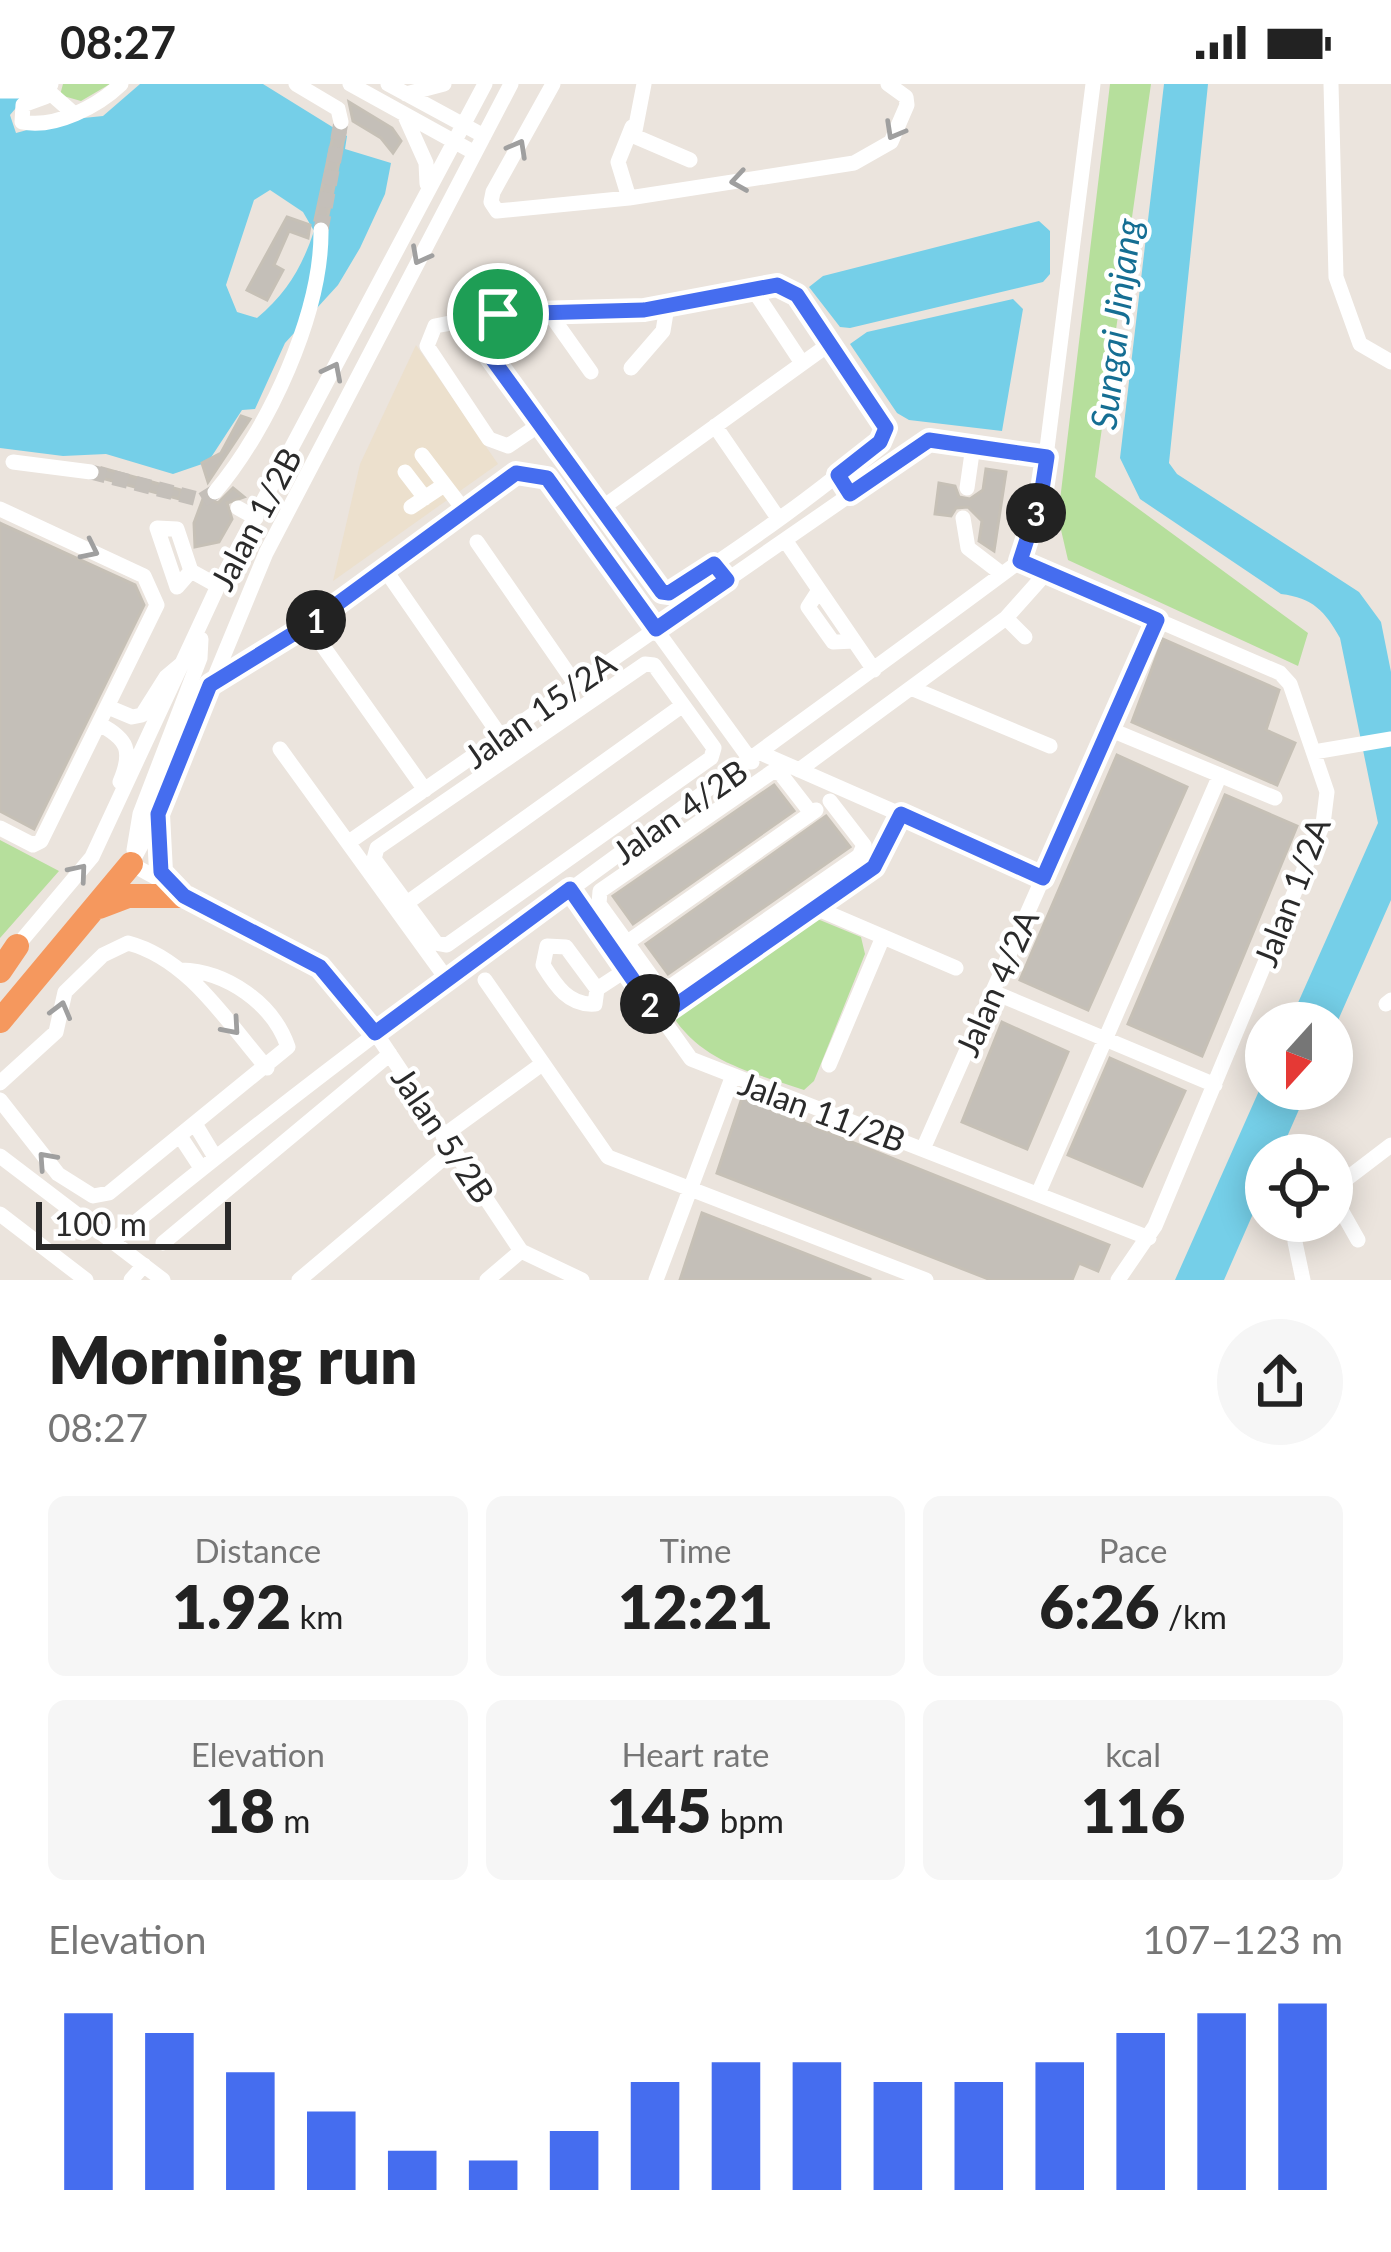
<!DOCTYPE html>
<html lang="en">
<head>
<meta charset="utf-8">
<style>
  body { margin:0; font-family:Lato,sans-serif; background:#f6f6f6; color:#222; height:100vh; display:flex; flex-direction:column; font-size:45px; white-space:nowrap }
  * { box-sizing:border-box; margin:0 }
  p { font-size:39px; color:#767676 }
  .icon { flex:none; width:66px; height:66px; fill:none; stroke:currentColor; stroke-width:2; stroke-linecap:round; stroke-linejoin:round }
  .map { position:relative; height:1196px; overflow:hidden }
  .side { display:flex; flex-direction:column; background:#fff; flex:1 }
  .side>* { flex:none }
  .needle { width:78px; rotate:201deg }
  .buttons { position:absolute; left:1245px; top:918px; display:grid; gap:24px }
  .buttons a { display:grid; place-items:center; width:108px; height:108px; border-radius:50%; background:#fff; box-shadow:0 6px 30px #0003; font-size:60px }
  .scale { position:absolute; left:36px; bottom:30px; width:195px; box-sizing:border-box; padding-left:12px; border:6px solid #2a2a2a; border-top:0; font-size:33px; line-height:42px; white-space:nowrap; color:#2a2a2a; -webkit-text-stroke:9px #fff; paint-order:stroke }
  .pin { position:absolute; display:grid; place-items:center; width:102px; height:102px; color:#fff; margin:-51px; border:6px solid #fff; border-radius:50%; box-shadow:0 3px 12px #0007 }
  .km { position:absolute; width:60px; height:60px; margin:-30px; border-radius:50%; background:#222; color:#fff; font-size:33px; line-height:60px; text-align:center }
  .round { display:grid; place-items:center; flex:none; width:126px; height:126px; border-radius:63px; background:#f6f6f6 }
  .summary { display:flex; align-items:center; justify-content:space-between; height:204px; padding:0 48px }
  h1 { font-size:66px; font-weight:800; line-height:90px }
  .metrics { display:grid; grid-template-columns:repeat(3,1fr); gap:18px; height:204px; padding:12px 48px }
  .metrics div { display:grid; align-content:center; border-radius:18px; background:#f6f6f6; text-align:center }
  .metrics b { font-size:60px; font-weight:800 }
  .metrics small { font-size:33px; font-weight:400 }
  .metrics p { font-size:33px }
  .chart { height:336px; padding:24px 48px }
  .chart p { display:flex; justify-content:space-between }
  .chart svg { width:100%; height:216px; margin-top:12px; stroke:#456def; stroke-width:6 }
  .status { display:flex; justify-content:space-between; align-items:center; height:84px; padding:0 60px; background:#fff; direction:ltr }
  .status svg { height:33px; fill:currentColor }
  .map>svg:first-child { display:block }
</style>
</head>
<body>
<div class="status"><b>08:27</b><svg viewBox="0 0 49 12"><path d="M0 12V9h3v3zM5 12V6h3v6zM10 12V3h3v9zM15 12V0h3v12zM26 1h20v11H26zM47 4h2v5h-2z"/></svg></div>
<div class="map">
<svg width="1391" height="1196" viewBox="0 0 1391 1196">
  <rect width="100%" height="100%" fill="#ebe4dd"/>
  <!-- education -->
  <path fill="#ece0cd" d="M 416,261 L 498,380 L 333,497 L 360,380 Z"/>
  <!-- green -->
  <path fill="#b6df9c" d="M 63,0 L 110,0 L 81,17 L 60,11 Z
    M 1110,0 L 1151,0 L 1095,393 L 1308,549 L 1298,582 L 1068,476 L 1058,433 Z
    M 0,756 L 59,787 L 0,854 Z
    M 815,834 L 861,853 L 865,870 L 814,997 L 804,1006 C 755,989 707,980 676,937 L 677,928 Z"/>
  <!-- water -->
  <path fill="#75cfe8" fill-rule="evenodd" d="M 0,0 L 36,0 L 10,31 L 16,49 L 64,36 L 103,32 L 140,0 L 263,0 L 347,52 L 345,65 L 391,79 L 385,110 L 360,164 L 338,201 L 285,259 L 255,325 L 242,326 L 208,378 L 173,390 L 106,370 L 63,372 L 0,364 ZM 270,106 L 303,128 L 314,147 C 302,183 287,209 257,234 L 237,228 L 226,201 L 254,116 Z
    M 1164,0 L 1208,0 L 1169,379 L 1177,390 L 1359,508 L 1381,538 L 1391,588 L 1391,816 L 1332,950 L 1332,939 L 1289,939 L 1378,739 L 1340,554 C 1325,527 1313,514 1281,510 L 1140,415 L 1120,374 Z
    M 1039,137 L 1050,147 L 1050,190 L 1043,198 L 850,244 L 840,243 L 809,203 L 823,192 Z
    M 1013,215 L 1023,225 L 1002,347 L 909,336 L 897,329 L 850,260 L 867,248 Z
    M 1266,991 L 1266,1005 L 1308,1005 L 1279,1071 L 1266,1071 L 1266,1100 L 1224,1196 L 1175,1196 Z"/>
  <!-- building -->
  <path fill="#c4bfb8" stroke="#c6c0b6" stroke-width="3" d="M 349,18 L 392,44 L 401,57 L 393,69 L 381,54 L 353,37 Z
    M 334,47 L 345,49 L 327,136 L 315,136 Z
    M 287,133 L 310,141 L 308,154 L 289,147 L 274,181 L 283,186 L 267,216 L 247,206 Z
    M 241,332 L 250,335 L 208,398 L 202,379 L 221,369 Z
    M 102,384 L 181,406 L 179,415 L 101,394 Z
    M 986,385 L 1006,388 L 994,467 L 979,457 L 982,437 L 968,423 L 956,424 L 951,432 L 935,430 L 939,399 L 955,402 L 959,413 L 970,415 L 983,406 Z
    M 233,404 L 244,413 L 227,419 L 232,435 L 219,458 L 195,463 L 194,439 L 204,412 L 218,419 Z
    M 0,439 L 135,501 L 144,521 L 34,745 L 0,727 Z
    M 1163,555 L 1279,606 L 1266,646 L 1295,659 L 1277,701 L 1132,638 Z
    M 1117,671 L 1187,703 L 1088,926 L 1020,896 Z
    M 774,701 L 794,727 L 633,840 L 613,812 Z
    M 1225,711 L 1297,742 L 1202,972 L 1128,940 Z
    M 826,732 L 850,763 L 668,890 L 646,860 Z
    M 1002,938 L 1068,968 L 1027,1065 L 962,1038 Z
    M 1110,974 L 1185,1007 L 1142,1102 L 1068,1071 Z
    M 742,1014 L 1109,1161 L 1098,1187 L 1079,1179 L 1072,1196 L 991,1196 L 717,1089 Z
    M 702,1129 L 870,1195 L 870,1196 L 680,1196 Z"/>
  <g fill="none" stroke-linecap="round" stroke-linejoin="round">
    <!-- minor-tunnel -->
    <path stroke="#c4bfb9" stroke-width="15" stroke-dasharray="15 8" stroke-linecap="butt" d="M 321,146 L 341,38
      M 91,388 L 202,416 L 215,408"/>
    <!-- minor -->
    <path stroke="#fff" stroke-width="15" d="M 51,0 L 45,13 L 23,21 L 22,38 C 55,45 98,22 121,0
      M 296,0 L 338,25 L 341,38
      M 350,0 L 475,69
      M 388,0 L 484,52
      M 553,0 L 493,108 L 491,118 L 497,127 L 629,114 L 854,79 L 891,58 L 907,21 L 906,13 L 888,0
      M 644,0 L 634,52 L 690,76
      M 1331,0 L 1336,193 L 1360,260 L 1391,278
      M 0,7 L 48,7 L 73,29
      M 406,10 L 444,0
      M 404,30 L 426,79 L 427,100
      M 629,114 L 618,78 L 632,43
      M 753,205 L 802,279
      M 498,230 L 487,244 L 488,269 L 665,510 C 695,498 883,365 886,344 L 788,204 C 762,198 731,209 705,215 C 616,233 525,223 435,242 L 427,262 L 489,355 L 508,362 L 539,341
      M 550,230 L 591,288
      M 631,284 L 663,247 L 667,223
      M 715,342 L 778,434
      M 422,371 L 464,426
      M 13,378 L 91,388
      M 405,388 L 425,414
      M 967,404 L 973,362
      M 215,408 C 268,346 322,229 321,146
      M 411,423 L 444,401
      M 238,424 L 256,434
      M 0,425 L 144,492 L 157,521 L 41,757 L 33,761 L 0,744
      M 599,426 L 828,261
      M 963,434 L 968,464 L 1002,490
      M 785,456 L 874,586
      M 477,458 L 576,601
      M 1020,477 L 1280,589 L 1290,600 L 1327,708 L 1323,740 L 1155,1142 L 1118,1196
      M 1020,477 L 1041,412 L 1093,0
      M 384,484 L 501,653
      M 191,487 L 177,503 L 157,444 L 177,445 L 191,487 L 218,502
      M 819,506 L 808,523 L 833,558 L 854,557
      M 1006,534 L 1025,553
      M 314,537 L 313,548 L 425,706
      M 645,580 L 654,581 L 714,664 L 711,674 L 447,861 L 436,859 L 374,775 L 377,764 Z
      M 213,600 L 314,537 L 516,389 L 546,394 L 752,678
      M 911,604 L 1050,662
      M 108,623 L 132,633 L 142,631 L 166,593 L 185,577
      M 99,640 C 128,655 133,667 120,698
      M 1109,645 L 1275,714
      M 280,665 L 446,894
      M 1314,668 L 1391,655
      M 763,670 L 1043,793
      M 799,686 L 1006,534 L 1047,488
      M 811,729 L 780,689 L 772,688 L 600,807 L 599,820 L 656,899 L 670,903 L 859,772 L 864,761 L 830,717
      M 157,741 L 161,788 L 174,801
      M 349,758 L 929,356 L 1047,373
      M 134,766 L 140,730 L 200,574 L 201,555
      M 131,780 L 158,730 L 266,469 L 511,0
      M 131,780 L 320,883 L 375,948 L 521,1167 L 582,1196
      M 570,805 L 691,975 L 1149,1154
      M 816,824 L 956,884
      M 397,826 L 683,621
      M 625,860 L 816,726
      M 17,862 L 92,773 L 218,502 L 485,0
      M 485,896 L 608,1073 L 926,1196
      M 597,905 L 566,863 L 547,862 L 543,881 C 556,902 569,922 595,920 L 597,905 L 626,886
      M 993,908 L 1215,1001
      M 1386,920 L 1391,916
      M 659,933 L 874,783 L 901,730
      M 829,981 L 883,853
      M 0,999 L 56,948 L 65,908 L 103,871 L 128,859 C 189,875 227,938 267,984
      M 0,1016 L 58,1090 L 93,1112 L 109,1109 L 288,963 C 273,919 226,887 181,886
      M 195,1040 L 215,1073
      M 180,1052 L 201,1084
      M 443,1052 L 542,980
      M 923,1065 L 1157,536
      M 0,1072 L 163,1196
      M 1332,1106 L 1391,1061
      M 1038,1110 L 1220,691
      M 1332,1110 L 1358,1156
      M 0,1130 L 86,1196
      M 1302,1137 L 1295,1158 L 1303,1196
      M 114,1156 C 405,916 717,703 1020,477
      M 163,1159 L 390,970
      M 131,1196 L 144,1181
      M 299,1196 L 452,1067
      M 487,1196 L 521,1167
      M 656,1196 L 732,994"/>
    <!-- highway -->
    <path stroke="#f5985e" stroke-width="24" d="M 99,823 L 128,812 L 184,812
      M 0,887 L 17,862
      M 0,937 L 131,780"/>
  </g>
  <!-- one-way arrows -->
  <defs><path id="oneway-chevron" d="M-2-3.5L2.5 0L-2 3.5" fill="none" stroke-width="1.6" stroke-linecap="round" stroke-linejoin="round" transform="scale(3)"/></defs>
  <g stroke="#9f9f9f">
    <use href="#oneway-chevron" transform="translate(894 47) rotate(119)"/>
    <use href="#oneway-chevron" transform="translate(518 64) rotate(-61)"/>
    <use href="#oneway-chevron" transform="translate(739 97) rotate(171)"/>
    <use href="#oneway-chevron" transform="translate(420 172) rotate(118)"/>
    <use href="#oneway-chevron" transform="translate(333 287) rotate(-63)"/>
    <use href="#oneway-chevron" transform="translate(90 466) rotate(26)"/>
    <use href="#oneway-chevron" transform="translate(79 788) rotate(-50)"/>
    <use href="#oneway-chevron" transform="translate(61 926) rotate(-75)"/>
    <use href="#oneway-chevron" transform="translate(232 943) rotate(49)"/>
    <use href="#oneway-chevron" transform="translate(46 1076) rotate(-132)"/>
  </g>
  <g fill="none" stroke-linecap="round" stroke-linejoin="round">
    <!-- route casing -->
    <g stroke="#fff" stroke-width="24">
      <path id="route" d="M 777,201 L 797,211 L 886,344 L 880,358 L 838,391 L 850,410 L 929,356 L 1047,373 L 1041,412 L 1020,477 L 1157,536 L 1043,794 L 901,730 L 874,783 L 659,933 L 570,805 L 375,949 L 320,883 L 184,812 L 161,788 L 158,730 L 210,601 L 314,537 L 516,389 L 547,394 L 656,545 L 727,496 L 714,480 L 669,509 L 662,508 L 488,269 L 487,244 L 498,230 L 644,226 Z"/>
    </g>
    <!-- route -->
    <use href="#route" stroke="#456def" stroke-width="15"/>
  </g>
  <g text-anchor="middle" stroke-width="9" stroke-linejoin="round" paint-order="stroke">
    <!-- street labels -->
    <g font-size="33" fill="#2a2a2a" stroke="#fff">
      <text transform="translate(256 435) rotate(-62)" y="12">Jalan 1/2B</text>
      <text transform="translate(540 626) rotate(-35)" y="12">Jalan 15/2A</text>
      <text transform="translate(680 728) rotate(-35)" y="12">Jalan 4/2B</text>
      <text transform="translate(1292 808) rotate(-69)" y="12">Jalan 1/2A</text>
      <text transform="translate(997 899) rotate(-66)" y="12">Jalan 4/2A</text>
      <text transform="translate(822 1028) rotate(20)" y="12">Jalan 11/2B</text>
      <text transform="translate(443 1051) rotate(56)" y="12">Jalan 5/2B</text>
    </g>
    <!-- water labels -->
    <g font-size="36" font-style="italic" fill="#156e93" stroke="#fff">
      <text transform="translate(1116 240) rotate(-83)" y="13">Sungai Jinjang</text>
    </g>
  </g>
</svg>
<div class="buttons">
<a><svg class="needle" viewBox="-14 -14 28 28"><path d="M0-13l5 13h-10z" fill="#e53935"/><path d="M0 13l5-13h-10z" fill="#767676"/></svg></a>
<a><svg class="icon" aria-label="locate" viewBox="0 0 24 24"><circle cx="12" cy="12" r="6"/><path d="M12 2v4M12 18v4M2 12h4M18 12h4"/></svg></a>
</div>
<div class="scale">100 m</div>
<div class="pin" style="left:498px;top:230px;background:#1e9e55"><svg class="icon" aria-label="arrive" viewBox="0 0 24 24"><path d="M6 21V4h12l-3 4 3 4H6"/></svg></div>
<b class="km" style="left:316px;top:536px">1</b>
<b class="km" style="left:650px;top:920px">2</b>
<b class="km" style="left:1036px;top:429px">3</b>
</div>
<section class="side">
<div class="summary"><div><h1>Morning run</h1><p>08:27</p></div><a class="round"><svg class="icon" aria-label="share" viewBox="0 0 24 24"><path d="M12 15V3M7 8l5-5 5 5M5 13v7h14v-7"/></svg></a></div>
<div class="metrics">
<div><p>Distance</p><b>1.92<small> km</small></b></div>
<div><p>Time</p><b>12:21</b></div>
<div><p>Pace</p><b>6:26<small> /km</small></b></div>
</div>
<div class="metrics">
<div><p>Elevation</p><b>18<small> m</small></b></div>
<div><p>Heart rate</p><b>145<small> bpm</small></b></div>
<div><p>kcal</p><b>116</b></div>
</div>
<div class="chart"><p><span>Elevation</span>107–123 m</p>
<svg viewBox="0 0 160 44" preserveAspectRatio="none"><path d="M5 44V8M15 44V12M25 44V20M35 44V28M45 44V36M55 44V38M65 44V32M75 44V22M85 44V18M95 44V18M105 44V22M115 44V22M125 44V18M135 44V12M145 44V8M155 44V6"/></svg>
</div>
</section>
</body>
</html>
